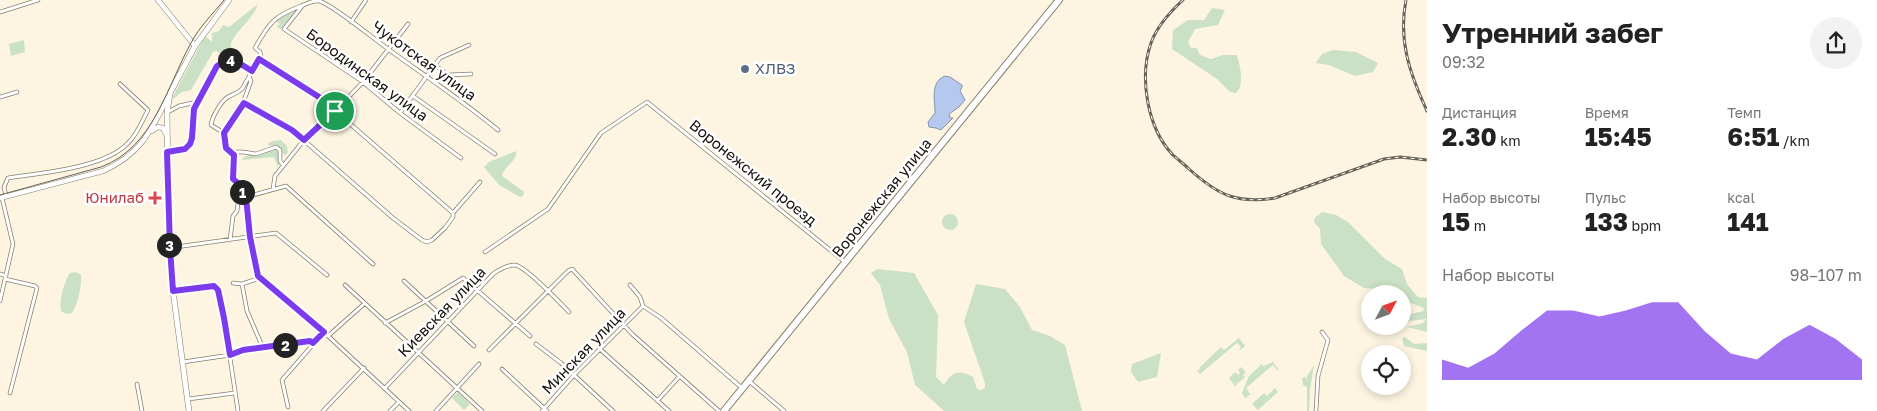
<!DOCTYPE html>
<html lang="ru">
<head>
<meta charset="utf-8">
<style>
  body { margin:0; font-family:"Golos Text",sans-serif; background:#f2f2f2; color:#222; height:100vh; display:flex; flex-direction:column; font-size:19px; white-space:nowrap }
  * { box-sizing:border-box; margin:0 }
  p { font-size:16px; color:#767676 }
  .icon { flex:none; width:28px; height:28px; fill:none; stroke:currentColor; stroke-width:2; stroke-linecap:round; stroke-linejoin:round }
  .map { position:relative; flex:1; overflow:hidden }
  .details { display:flex; flex-direction:column; background:#fff; width:450px }
  .details>* { flex:none }
  .needle { width:32px; rotate:49deg }
  .controls { position:absolute; left:1361px; top:285px; display:grid; gap:10px }
  .controls a { display:grid; place-items:center; width:50px; height:50px; border-radius:50%; background:#fff; box-shadow:0 2px 8px #0003; font-size:25px }
  .pin { position:absolute; display:grid; place-items:center; width:42px; height:42px; color:#fff; margin:-21px; border:2px solid #fff; border-radius:50%; box-shadow:0 1px 5px #0007 }
  .km { position:absolute; width:25px; height:25px; margin:-12px; border-radius:50%; background:#222; color:#fff; font-size:14px; line-height:25px; text-align:center }
  .round { display:grid; place-items:center; flex:none; width:52px; height:52px; border-radius:26px; background:#f2f2f2 }
  .headline { display:flex; align-items:center; justify-content:space-between; height:85px; padding:0 15px }
  h1 { font-size:28px; font-weight:700; line-height:38px }
  .stats { display:grid; grid-template-columns:repeat(3,1fr); gap:8px; height:85px; padding:5px 15px }
  .stats div { display:grid; align-content:center }
  .stats b { font-size:25px; font-weight:700 }
  .stats small { font-size:14px; font-weight:400 }
  .stats p { font-size:14px }
  .chart { height:140px; padding:10px 15px }
  .chart p { display:flex; justify-content:space-between }
  .chart svg { width:100%; height:90px; margin-top:5px; fill:#7c3aed; opacity:.7 }
  main { display:flex; flex:1; min-height:0 }
  .map>svg:first-child { display:block }
</style>
</head>
<body>
<main>
<div class="map">
<svg width="1427" height="411" viewBox="0 0 1427 411">
  <rect width="100%" height="100%" fill="#fdf5e1"/>
  <!-- green -->
  <path fill="#cae1c5" d="M 258,4 C 253,20 238,28 231,43 C 230,50 237,52 230,58 L 226,57 L 216,51 L 213,52 L 191,90 L 182,92 L 173,99 L 173,96 L 205,36 L 212,42 L 212,33 L 219,31 L 223,25 L 229,27 Z
    M 1212,8 L 1225,10 L 1218,25 L 1195,29 L 1188,42 L 1191,48 L 1197,48 L 1200,55 L 1211,59 L 1223,55 L 1237,55 C 1240,66 1245,85 1236,93 L 1230,92 L 1217,79 L 1172,49 L 1173,30 L 1188,20 L 1204,20 Z
    M 297,9 L 281,29 L 278,28 L 277,26 L 280,24 L 276,21 L 290,11 Z
    M 24,40 L 25,52 L 11,56 L 9,44 Z
    M 1333,50 L 1356,52 L 1378,63 L 1373,72 L 1355,76 L 1329,65 L 1316,63 L 1322,54 Z
    M 281,140 L 287,146 L 288,152 L 286,155 L 283,154 C 280,147 276,145 269,146 L 268,144 L 272,141 Z
    M 275,148 L 279,151 L 280,163 L 278,167 L 274,157 L 241,160 C 248,152 264,151 275,148 Z
    M 516,151 C 518,161 504,166 502,176 L 524,192 L 523,196 L 520,197 L 499,185 L 484,167 L 489,162 Z
    M 1322,212 L 1336,215 L 1348,222 L 1385,259 L 1402,269 L 1407,284 L 1418,297 L 1427,298 L 1427,332 L 1407,327 L 1423,323 L 1426,319 L 1403,322 L 1403,316 L 1423,311 L 1424,308 L 1403,300 L 1402,294 L 1390,294 L 1378,289 L 1364,288 L 1344,276 L 1321,244 L 1320,229 L 1314,222 L 1315,218 Z
    M942 222a8 8 0 1 1 16 0a8 8 0 1 1-16 0Z
    M 877,269 L 914,273 L 938,315 L 936,377 L 944,385 C 952,372 958,369 973,377 L 977,389 L 981,390 L 985,388 L 985,383 L 964,322 L 976,284 L 1005,289 L 1020,307 L 1032,330 L 1050,336 L 1065,345 L 1082,411 L 944,411 L 915,385 L 907,352 L 889,319 L 880,285 L 871,273 Z
    M 76,272 L 81,275 C 82,286 78,304 72,313 L 66,314 L 61,311 C 59,300 64,282 70,273 Z
    M 1405,337 L 1414,344 L 1427,343 L 1427,351 L 1404,346 L 1402,338 Z
    M 1239,338 L 1245,346 L 1240,350 L 1239,349 L 1241,347 L 1237,343 L 1200,374 L 1196,370 L 1200,370 L 1199,368 L 1221,347 L 1224,350 Z
    M 1161,353 L 1157,377 L 1138,382 L 1131,372 L 1132,364 Z
    M 1273,362 L 1279,370 L 1278,371 L 1273,365 L 1246,388 L 1250,394 L 1254,392 L 1245,398 L 1242,393 L 1249,376 L 1262,364 L 1263,366 L 1259,368 Z
    M 1314,365 L 1310,389 L 1309,411 L 1307,411 L 1307,387 L 1303,385 L 1302,378 L 1306,377 L 1306,382 L 1307,376 Z
    M 1241,367 L 1246,372 L 1243,375 L 1245,377 L 1237,384 L 1233,380 L 1237,385 L 1235,386 L 1229,378 L 1235,372 L 1238,375 L 1240,373 L 1238,370 Z
    M 1275,388 L 1278,392 L 1258,410 L 1252,404 L 1264,393 L 1267,396 Z
    M 458,392 L 470,404 L 464,410 L 452,398 Z"/>
  <!-- water -->
  <path fill="#b5c9ef" stroke="#8592aa" d="M 945,76 L 950,77 L 962,85 L 962,87 L 960,91 L 965,100 L 959,107 L 949,114 L 950,118 L 953,118 L 941,130 L 936,128 L 929,127 L 928,122 L 935,113 C 935,100 930,82 945,76 Z"/>
  <g fill="none" stroke-linecap="round" stroke-linejoin="round">
    <!-- street casing -->
    <g stroke="#877f6e" stroke-width="4.5">
      <path id="street" d="M 303,5 L 284,29 L 363,82 L 400,113 L 461,158
        M 0,12 L 38,0
        M 351,22 L 366,0
        M 259,59 L 319,97 L 453,213
        M 435,65 L 448,75 L 471,74
        M 249,77 L 251,81 L 243,103 L 224,133 L 226,148 L 233,152 L 234,156 L 233,179 L 246,197 L 250,237 L 258,276 L 328,336 L 409,411
        M 413,96 L 495,154
        M 0,97 L 17,92
        M 243,103 L 292,130 L 393,218 L 422,240 L 427,242 L 432,240 L 445,228 L 453,217 L 453,213 L 480,182
        M 168,112 L 179,106 L 197,102
        M 400,113 L 440,58 L 469,45
        M 224,133 L 211,125 C 212,117 221,101 228,97 C 233,94 238,93 242,89 L 261,56 L 260,52 L 255,48 C 269,23 274,16 301,6 C 307,4 312,0 319,1 C 332,4 374,39 388,49 C 425,76 463,101 498,130
        M 167,152 L 185,149 L 190,144 L 192,138 L 194,109 L 217,67 L 222,63 L 231,60 L 252,71
        M 233,152 L 243,152 L 256,154 L 276,147 L 280,150 L 280,161 L 283,165
        M 273,189 L 275,176 L 304,140 L 335,111 L 363,82 L 408,24
        M 6,196 L 4,187 L 8,178 C 41,173 105,168 128,143 C 137,135 142,121 148,110 L 120,84
        M 246,197 L 286,186 L 373,264
        M 230,240 L 233,216 L 237,211 L 240,187
        M 169,248 L 276,233 L 327,275
        M 485,252 L 548,209 L 601,133 L 647,102 L 845,262
        M 0,274 L 6,276
        M 5,279 L 35,286 L 37,288 L 10,393
        M 404,281 L 474,346
        M 233,283 L 242,284 L 260,278
        M 242,284 L 247,311 L 263,348
        M 345,285 L 482,411
        M 630,285 L 640,297 L 643,306 L 661,318 L 742,388
        M 173,291 L 213,287 L 218,289 L 224,318 L 238,411
        M 0,301 L 13,244 L 2,198
        M 385,323 L 426,301 L 463,278 L 530,336
        M 328,336 L 364,304
        M 536,344 L 561,363 L 613,411
        M 489,350 L 568,271 L 572,269 L 632,334 L 719,411
        M 601,350 L 669,411
        M 183,362 L 230,355 L 243,350 L 310,341 L 313,343
        M 502,369 L 547,411
        M 749,381 L 784,411
        M 137,384 L 142,411
        M 385,388 L 493,274 C 498,270 508,265 515,265 C 527,267 560,303 569,312
        M 188,399 L 235,393
        M 658,400 L 679,377
        M 288,407 L 282,380 L 324,332
        M 323,411 L 364,368
        M 390,411 L 399,402
        M 436,411 L 479,364
        M 542,411 L 574,375 L 643,306
        M 1316,411 L 1318,376 L 1328,340 L 1322,332"/>
    </g>
    <!-- secondary casing -->
    <g stroke="#877f6e" stroke-width="5.5">
      <path id="secondary" d="M 158,0 L 195,46
        M 152,131 L 158,127 L 163,128 L 166,134
        M 0,198 L 103,171 C 140,155 151,131 168,97"/>
    </g>
    <!-- primary casing -->
    <g stroke="#877f6e" stroke-width="6">
      <path id="primary" d="M 189,411 L 173,291 L 169,248 L 167,113 L 170,93 L 195,46 L 229,0"/>
    </g>
    <!-- highway casing -->
    <g stroke="#877f6e" stroke-width="8">
      <path id="highway" d="M 724,411 L 1059,0"/>
    </g>
    <!-- street -->
    <use href="#street" stroke="#fff" stroke-width="3"/>
    <!-- secondary -->
    <use href="#secondary" stroke="#fff" stroke-width="4.5"/>
    <!-- primary -->
    <use href="#primary" stroke="#fff" stroke-width="5"/>
    <!-- highway -->
    <use href="#highway" stroke="#fff" stroke-width="6"/>
    <!-- tram -->
    <path stroke="#686357" stroke-width="1" d="M 0,195 L 101,167 C 154,147 166,88 191,43 C 199,27 213,14 224,0"/>
    <!-- rail casing -->
    <g stroke="#686357" stroke-width="3">
      <path id="rail" d="M 1183,0 C 1170,12 1157,26 1151,43 C 1139,77 1147,127 1172,154 C 1177,159 1184,164 1189,169 C 1218,195 1236,204 1275,198 L 1384,159 L 1400,157 L 1427,160
        M 1406,0 C 1398,41 1410,74 1427,111"/>
    </g>
    <!-- rail -->
    <use href="#rail" stroke="#fff" stroke-width="1" stroke-dasharray="4" stroke-linecap="butt"/>
  </g>
  <g fill="none" stroke-linecap="round" stroke-linejoin="round">
    <!-- route casing -->
    <g stroke="#fff" stroke-width="10">
      <path id="route" d="M 259,59 L 319,97 L 335,111 L 304,140 L 292,130 L 244,103 L 224,133 L 226,148 L 234,155 L 233,179 L 238,183 L 246,197 L 250,237 L 258,276 L 324,332 L 313,343 L 310,341 L 243,350 L 230,355 L 224,318 L 218,290 L 214,286 L 173,291 L 170,248 L 167,152 L 185,149 L 190,144 L 192,138 L 194,109 L 217,66 L 227,60 L 234,60 L 252,71 Z"/>
    </g>
    <!-- route -->
    <use href="#route" stroke="#7c3aed" stroke-width="6"/>
  </g>
  <!-- markers -->
  <circle fill="#5c6f8a" stroke="#fff" stroke-width="2" cx="745" cy="69" r="5"/>
  <path fill="#e0444e" stroke="#fff" stroke-width="2" d="M152.5 190.5h5v5h5v5h-5v5h-5v-5h-5v-5h5z"/>
  <g text-anchor="middle" stroke-width="5" stroke-linejoin="round" paint-order="stroke">
    <!-- street labels -->
    <g font-size="15" fill="#14110a" stroke="#fff">
      <text transform="translate(424 61) rotate(36)" y="5">Чукотская улица</text>
      <text transform="translate(367 75) rotate(36)" y="5">Бородинская улица</text>
      <text transform="translate(753 173) rotate(39)" y="5">Воронежский проезд</text>
      <text transform="translate(882 198) rotate(-51)" y="5">Воронежская улица</text>
      <text transform="translate(442 312) rotate(-46)" y="5">Киевская улица</text>
      <text transform="translate(584 351) rotate(-46)" y="5">Минская улица</text>
    </g>
    <!-- service labels -->
    <g font-size="15" fill="#4e5e75" stroke="#fff" text-anchor="start">
      <text x="755" y="74">ХЛВЗ</text>
    </g>
    <!-- health labels -->
    <g font-size="15" fill="#be3a42" stroke="#fff" text-anchor="end">
      <text x="144" y="203">Юнилаб</text>
    </g>
  </g>
</svg>
<div class="controls">
<a><svg class="needle" viewBox="-14 -14 28 28"><path d="M0-13l5 13h-10z" fill="#e53935"/><path d="M0 13l5-13h-10z" fill="#767676"/></svg></a>
<a><svg class="icon" aria-label="locate" viewBox="0 0 24 24"><circle cx="12" cy="12" r="6"/><path d="M12 2v4M12 18v4M2 12h4M18 12h4"/></svg></a>
</div>
<div class="pin" style="left:335px;top:111px;background:#1e9e55"><svg class="icon" aria-label="arrive" viewBox="0 0 24 24"><path d="M6 21V4h12l-3 4 3 4H6"/></svg></div>
<b class="km" style="left:242px;top:192px">1</b>
<b class="km" style="left:285px;top:345px">2</b>
<b class="km" style="left:169px;top:245px">3</b>
<b class="km" style="left:230px;top:60px">4</b>
</div>
<section class="details">
<div class="headline"><div><h1>Утренний забег</h1><p>09:32</p></div><a class="round"><svg class="icon" aria-label="share" viewBox="0 0 24 24"><path d="M12 15V3M7 8l5-5 5 5M5 13v7h14v-7"/></svg></a></div>
<div class="stats">
<div><p>Дистанция</p><b>2.30<small> km</small></b></div>
<div><p>Время</p><b>15:45</b></div>
<div><p>Темп</p><b>6:51<small> /km</small></b></div>
</div>
<div class="stats">
<div><p>Набор высоты</p><b>15<small> m</small></b></div>
<div><p>Пульс</p><b>133<small> bpm</small></b></div>
<div><p>kcal</p><b>141</b></div>
</div>
<div class="chart"><p><span>Набор высоты</span>98–107 m</p>
<svg viewBox="0 0 160 44" preserveAspectRatio="none"><path d="M0 44V34L10 38L20 31L30 20L40 10L50 10L60 13L70 10L80 6L90 6L100 20L110 31L120 34L130 24L140 17L150 24L160 34V44z"/></svg>
</div>
</section>
</main>
</body>
</html>
